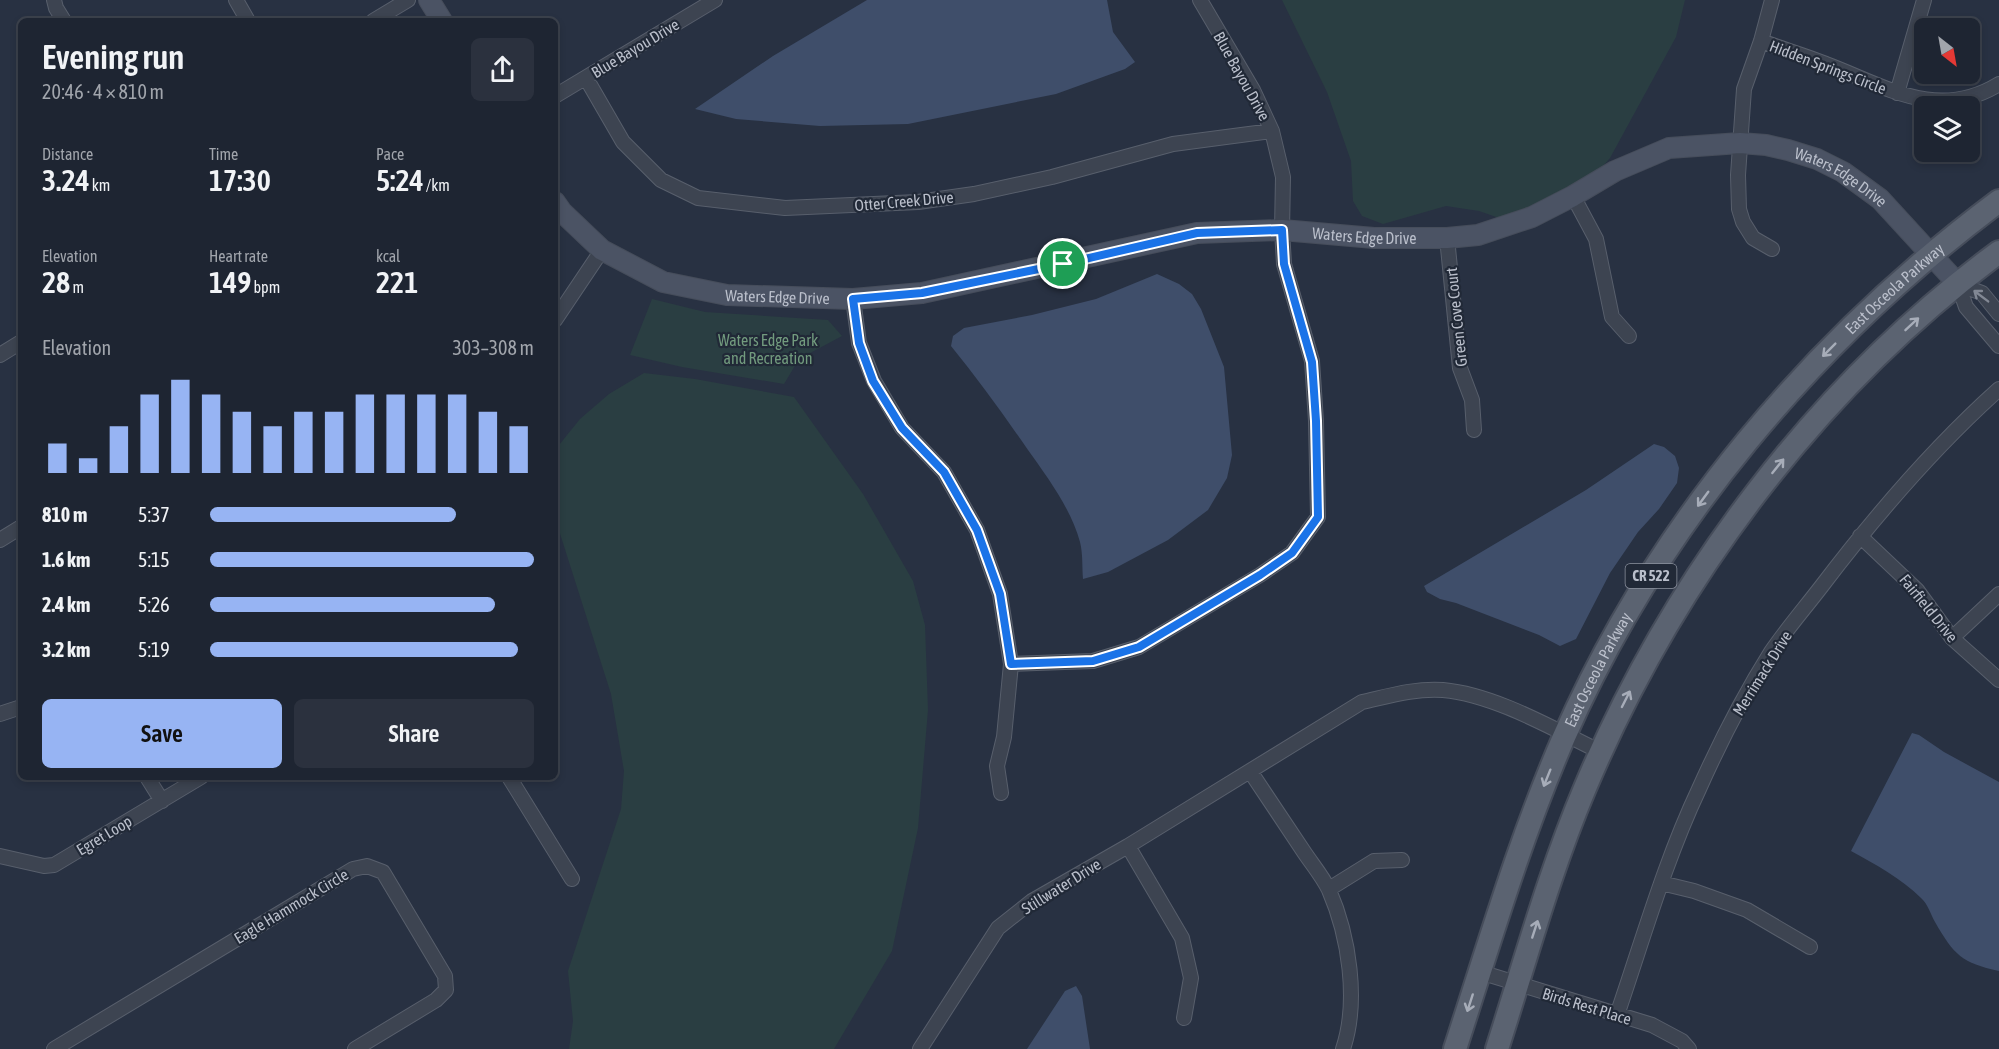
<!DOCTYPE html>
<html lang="en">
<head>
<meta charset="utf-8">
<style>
  body { margin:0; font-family:"Asap Condensed",sans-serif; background:#2b313e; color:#f1f3f6; height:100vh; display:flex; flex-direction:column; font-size:22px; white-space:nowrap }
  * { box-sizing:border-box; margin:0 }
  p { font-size:20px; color:#a1a5ac }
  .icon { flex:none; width:33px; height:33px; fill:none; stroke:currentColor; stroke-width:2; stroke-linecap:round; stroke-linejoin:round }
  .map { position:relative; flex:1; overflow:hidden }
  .side { position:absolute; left:18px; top:18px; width:540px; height:762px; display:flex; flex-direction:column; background:#1e2532; border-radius:9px; box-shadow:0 3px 9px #0003,0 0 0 2px #3c424d }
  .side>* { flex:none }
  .needle { width:39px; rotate:149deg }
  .controls { position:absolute; left:1914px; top:18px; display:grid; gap:12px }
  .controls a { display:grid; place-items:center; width:66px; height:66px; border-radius:9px; background:#1e2532; box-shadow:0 3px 9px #0003,0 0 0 2px #3c424d; font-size:30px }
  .pin { position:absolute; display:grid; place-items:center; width:51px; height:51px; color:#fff; margin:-26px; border:3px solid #fff; border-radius:50%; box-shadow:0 2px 6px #0007 }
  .round { display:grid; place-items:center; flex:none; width:63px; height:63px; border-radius:9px; background:#2b313e }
  .headline { display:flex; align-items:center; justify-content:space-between; height:102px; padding:0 24px }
  h1 { font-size:33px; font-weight:600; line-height:45px }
  .metrics { display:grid; grid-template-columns:repeat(3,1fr); gap:9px; height:102px; padding:6px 24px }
  .metrics div { display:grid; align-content:center }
  .metrics b { font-size:30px; font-weight:600 }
  .metrics small { font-size:16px; font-weight:400 }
  .metrics p { font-size:16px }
  .chart { height:168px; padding:12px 24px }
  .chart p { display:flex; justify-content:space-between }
  .chart svg { width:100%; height:108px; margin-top:6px; stroke:#97b4f3; stroke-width:6 }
  .action { display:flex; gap:12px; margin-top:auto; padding:12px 24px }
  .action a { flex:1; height:69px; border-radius:9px; background:#97b4f3; color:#111; font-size:24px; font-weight:600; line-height:69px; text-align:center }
  .action a+a { background:#2b313e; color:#f1f3f6 }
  ul { padding:0 24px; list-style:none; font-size:20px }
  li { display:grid; grid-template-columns:96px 72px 1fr; align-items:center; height:45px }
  li i { height:15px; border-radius:8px; background:#97b4f3 }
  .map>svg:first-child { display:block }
</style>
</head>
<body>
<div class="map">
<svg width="1999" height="1049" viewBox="0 0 1999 1049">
  <rect width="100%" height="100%" fill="#283142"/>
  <!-- green -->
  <path fill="#2a3e42" d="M 1282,0 L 1685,0 L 1676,37 L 1610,158 L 1596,174 L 1569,190 L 1502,219 L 1479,211 L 1446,206 L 1383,224 L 1362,216 L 1353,201 L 1351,161 L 1327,92 Z
    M 652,299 L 705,312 L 828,320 L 842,336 L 799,359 L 784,384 L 682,367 L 630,355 Z
    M 644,373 L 695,379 L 794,397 L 863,494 L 913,581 L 925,625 L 928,710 L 918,828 L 892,951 L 834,1049 L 569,1049 L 573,1021 L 568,971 L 621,809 L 624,771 L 611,694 L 555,518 L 555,450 L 580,419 L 609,394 Z"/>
  <!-- water -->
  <path fill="#3f4e6a" d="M 867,0 L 1107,0 L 1113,32 L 1135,62 L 1125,69 L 1056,94 L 908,124 L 820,126 L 736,119 L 695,109 L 773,56 Z
    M 1157,274 L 1179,284 L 1192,294 L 1201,309 L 1224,367 L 1232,455 L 1227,478 L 1208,510 L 1168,540 L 1108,572 L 1083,579 C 1082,567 1083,554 1080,542 C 1071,509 1048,478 1028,450 C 1003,414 978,379 951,346 L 953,336 L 964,328 L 1032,315 L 1096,299 Z
    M 1654,444 L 1664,447 L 1675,456 L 1679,468 L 1677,483 L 1659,509 L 1638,532 L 1610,573 L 1576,639 L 1560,646 L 1539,635 L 1456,603 L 1440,599 L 1427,592 L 1424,586 L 1586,490 Z
    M 1912,733 L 1919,735 L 1944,752 L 1999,782 L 1999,971 C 1962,963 1954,955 1935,922 C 1931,915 1928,904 1921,898 C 1902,879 1875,864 1851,851 Z
    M 1076,986 L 1082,996 L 1090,1049 L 1027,1049 L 1065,991 Z"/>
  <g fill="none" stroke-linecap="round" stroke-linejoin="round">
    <!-- street casing -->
    <g stroke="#585f6c" stroke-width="16">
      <path id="street" d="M 54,0 L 56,8 L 64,21
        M 236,0 L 248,21
        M 1772,0 L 1761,41 L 1744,89 L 1738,175 L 1739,209 L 1743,222 L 1753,238 L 1772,249
        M 373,21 L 408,0
        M 1761,41 C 1782,49 1804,55 1826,64 C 1885,86 1937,122 1999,84
        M 586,78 L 623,142 L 661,180 L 698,198 L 785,208 L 918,202 L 974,194 L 1052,177 L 1173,144 L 1272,131
        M 1897,93 L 1924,0
        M 555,96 L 715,0
        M 1573,196 L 1596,239 L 1612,317 L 1629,336
        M 1447,238 L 1460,368 L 1472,400 L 1474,430
        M 1958,284 L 1966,307 L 1999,346
        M 1958,284 L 1982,293 L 1999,314
        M 853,299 L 859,343 L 874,381 L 902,428 L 944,472 L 977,530 L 1000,594 L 1011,664 L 1004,737 L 997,766 L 1001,793
        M 555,320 L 602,250
        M 0,355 L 21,342
        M 1860,536 L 1917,590 L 1952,638 L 1999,680
        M 0,540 L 21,527
        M 1952,638 L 1999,594
        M 1011,664 L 1093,661 L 1139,647 L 1260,575 L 1292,553 L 1318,517 L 1316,421 L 1312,361 L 1284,264 L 1282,230 L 1283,177 L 1272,131 L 1253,90 L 1200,0
        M 0,714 L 21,707
        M 1250,771 C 1268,798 1286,825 1304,852 C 1312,864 1323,877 1329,890 C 1349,936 1359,1001 1343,1049
        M 147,777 L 162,801
        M 509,777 L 572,879
        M 1128,846 L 1182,938 L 1191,978 L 1184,1018
        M 0,856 L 44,866 L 54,865 L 201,777
        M 1661,883 L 1694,891 L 1747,910 L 1810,947
        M 1329,889 L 1374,861 L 1402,860
        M 1480,972 L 1652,1025 L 1682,1041 L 1689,1049
        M 1617,1015 C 1643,939 1665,861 1699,789 C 1720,742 1744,695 1771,652 C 1786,630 1804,609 1821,587 C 1875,516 1932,449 1999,389
        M 54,1049 L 353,869 L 367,866 L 383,872 L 445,976 L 446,990 L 436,1000 L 355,1049
        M 920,1049 L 998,928 L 1032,901 L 1128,846 L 1362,702 C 1389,696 1415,688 1443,690 C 1496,695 1553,729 1601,752"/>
    </g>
    <!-- secondary casing -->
    <g stroke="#464d5b" stroke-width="22">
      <g id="secondary">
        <path d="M 429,0 L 442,21"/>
        <path id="s1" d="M 555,202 L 562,212 L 602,250 L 663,282 L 727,295 L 853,299 L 922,293 L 1197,233 L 1282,230 L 1374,238 L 1447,238 L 1478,235 L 1532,217 L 1573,196 L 1615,171 L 1669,148 L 1740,143 L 1766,145 L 1788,150 L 1817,159 L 1843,172 L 1880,199 L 1958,284"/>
      </g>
    </g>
    <!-- primary casing -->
    <g stroke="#464d5b" stroke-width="26">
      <g id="primary">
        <path id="s2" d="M 1455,1049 C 1489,944 1520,838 1564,737 C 1657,525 1814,339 1999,201"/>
        <path d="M 1497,1049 C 1525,962 1549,873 1585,788 C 1672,581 1817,386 1999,252"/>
      </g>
    </g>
    <!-- street -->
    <use href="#street" stroke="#3d4451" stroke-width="14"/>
    <!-- secondary -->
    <use href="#secondary" stroke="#4b5364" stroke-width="20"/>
    <!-- primary -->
    <use href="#primary" stroke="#5b6371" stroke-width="22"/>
  </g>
  <!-- one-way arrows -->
  <defs><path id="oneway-shaft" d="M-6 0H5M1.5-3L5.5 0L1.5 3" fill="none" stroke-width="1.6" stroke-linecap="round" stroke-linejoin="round" transform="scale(1.5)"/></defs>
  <use stroke="#828894" href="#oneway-shaft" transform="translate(1981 296) rotate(-143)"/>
  <g stroke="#a7adb9">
    <use href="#oneway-shaft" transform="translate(1912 324) rotate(-43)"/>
    <use href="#oneway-shaft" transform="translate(1829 350) rotate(135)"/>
    <use href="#oneway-shaft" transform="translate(1778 466) rotate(-51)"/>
    <use href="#oneway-shaft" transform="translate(1703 499) rotate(126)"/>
    <use href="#oneway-shaft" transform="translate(1626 699) rotate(-63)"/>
    <use href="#oneway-shaft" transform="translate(1547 778) rotate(112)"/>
    <use href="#oneway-shaft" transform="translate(1535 929) rotate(-72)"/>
    <use href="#oneway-shaft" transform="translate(1470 1003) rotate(108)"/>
  </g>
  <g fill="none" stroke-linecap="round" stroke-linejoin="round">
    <!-- route casing -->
    <g stroke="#fff" stroke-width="12">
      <path id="route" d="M 1282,230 L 1284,264 L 1312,362 L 1316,421 L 1318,517 L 1292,553 L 1260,575 L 1139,647 L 1093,661 L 1011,664 L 1000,594 L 977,530 L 944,472 L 902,428 L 873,381 L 859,343 L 853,299 L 922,293 L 1063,264 L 1197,233 Z"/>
    </g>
    <!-- route -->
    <use href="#route" stroke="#1a73e8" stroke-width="8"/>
  </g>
  <g text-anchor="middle" stroke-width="4.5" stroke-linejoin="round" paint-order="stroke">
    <!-- shield labels -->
    <rect fill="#212937" stroke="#8c929f" stroke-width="1.5" x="1625.5" y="564" width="51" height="24" rx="4.5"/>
    <g font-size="15" font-weight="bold" fill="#babfcb">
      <text x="1651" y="581">CR 522</text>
    </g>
    <!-- street labels -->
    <g font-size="16" fill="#babfcb" stroke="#212937">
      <text transform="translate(635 48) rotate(-31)" y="6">Blue Bayou Drive</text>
      <text transform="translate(1828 67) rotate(21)" y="6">Hidden Springs Circle</text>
      <text transform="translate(1242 76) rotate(61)" y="6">Blue Bayou Drive</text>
      <text dy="6" stroke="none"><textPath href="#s1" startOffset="1350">Waters Edge Drive</textPath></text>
      <text transform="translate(904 201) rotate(-5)" y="6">Otter Creek Drive</text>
      <text dy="6" stroke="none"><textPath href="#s1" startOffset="846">Waters Edge Drive</textPath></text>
      <text dy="6" stroke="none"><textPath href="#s2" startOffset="892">East Osceola Parkway</textPath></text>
      <text dy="6" stroke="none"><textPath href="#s1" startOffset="252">Waters Edge Drive</textPath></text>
      <text transform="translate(1456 317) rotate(-96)" y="6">Green Cove Court</text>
      <text transform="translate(1929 608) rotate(51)" y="6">Fairfield Drive</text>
      <text dy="6" stroke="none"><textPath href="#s2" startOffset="406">East Osceola Parkway</textPath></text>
      <text transform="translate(1762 673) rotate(-58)" y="6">Merrimack Drive</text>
      <text transform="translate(104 835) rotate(-31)" y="6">Egret Loop</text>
      <text transform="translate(1061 886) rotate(-32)" y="6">Stillwater Drive</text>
      <text transform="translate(291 906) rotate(-31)" y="6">Eagle Hammock Circle</text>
      <text transform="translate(1587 1006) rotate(17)" y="6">Birds Rest Place</text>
    </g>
    <!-- park labels -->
    <g font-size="16" fill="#729b7e" stroke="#212937">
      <text x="768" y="346">Waters Edge Park<tspan x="768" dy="18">and Recreation</tspan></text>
    </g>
  </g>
</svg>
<div class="controls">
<a><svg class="needle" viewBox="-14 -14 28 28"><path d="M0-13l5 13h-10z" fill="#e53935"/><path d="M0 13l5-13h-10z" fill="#a1a5ac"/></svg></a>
<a><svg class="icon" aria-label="layers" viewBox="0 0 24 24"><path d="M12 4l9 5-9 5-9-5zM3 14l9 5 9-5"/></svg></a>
</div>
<div class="pin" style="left:1063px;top:264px;background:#1e9e55"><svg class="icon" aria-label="arrive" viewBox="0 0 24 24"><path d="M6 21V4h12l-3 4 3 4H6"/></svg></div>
<section class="side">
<div class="headline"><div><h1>Evening run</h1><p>20:46 · 4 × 810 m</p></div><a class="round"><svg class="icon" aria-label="share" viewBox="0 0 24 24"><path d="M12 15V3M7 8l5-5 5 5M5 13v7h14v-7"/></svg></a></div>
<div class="metrics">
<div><p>Distance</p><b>3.24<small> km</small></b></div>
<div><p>Time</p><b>17:30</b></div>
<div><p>Pace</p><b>5:24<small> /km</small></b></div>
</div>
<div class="metrics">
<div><p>Elevation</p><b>28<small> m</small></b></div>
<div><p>Heart rate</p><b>149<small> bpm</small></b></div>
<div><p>kcal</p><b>221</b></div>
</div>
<div class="chart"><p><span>Elevation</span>303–308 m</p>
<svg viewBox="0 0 160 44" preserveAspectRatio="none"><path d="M5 44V32M15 44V38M25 44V25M35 44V12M45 44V6M55 44V12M65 44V19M75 44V25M85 44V19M95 44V19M105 44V12M115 44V12M125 44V12M135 44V12M145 44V19M155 44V25"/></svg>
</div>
<ul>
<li><b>810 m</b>5:37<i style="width:76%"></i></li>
<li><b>1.6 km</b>5:15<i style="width:100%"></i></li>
<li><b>2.4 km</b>5:26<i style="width:88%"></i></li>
<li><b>3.2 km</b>5:19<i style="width:95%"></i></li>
</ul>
<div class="action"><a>Save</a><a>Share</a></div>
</section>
</div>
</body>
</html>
